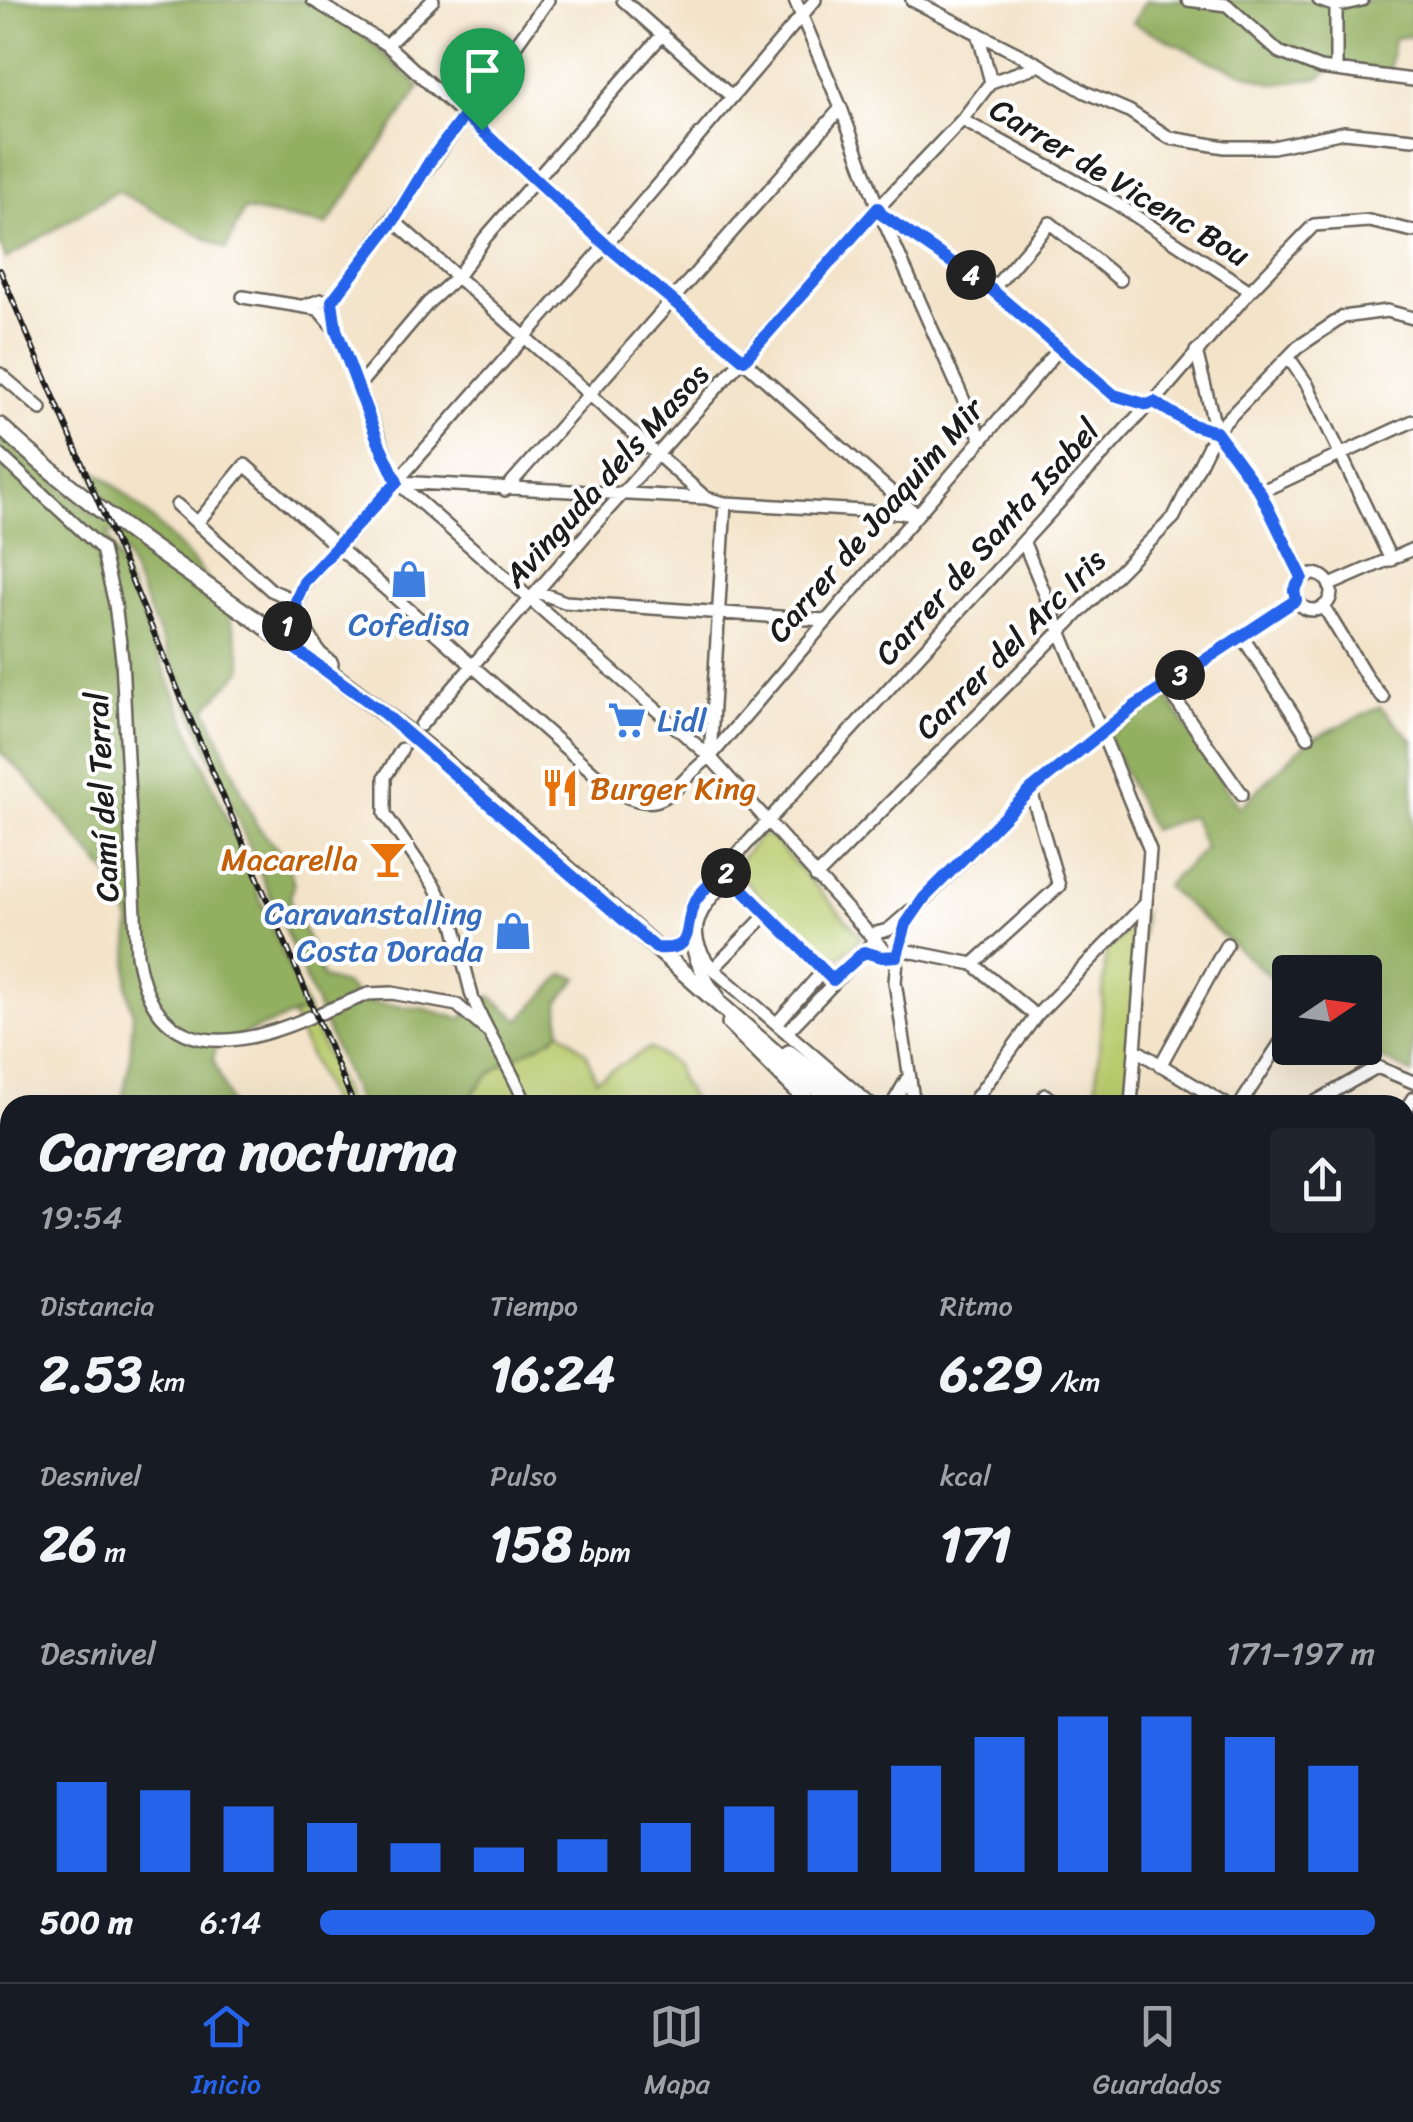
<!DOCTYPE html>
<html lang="es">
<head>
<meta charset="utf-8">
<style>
  body { margin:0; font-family:Sriracha,sans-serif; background:#20242c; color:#f1f3f6; height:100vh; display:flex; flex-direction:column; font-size:38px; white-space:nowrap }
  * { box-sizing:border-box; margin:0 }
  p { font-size:32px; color:#9ea1a6 }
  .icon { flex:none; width:55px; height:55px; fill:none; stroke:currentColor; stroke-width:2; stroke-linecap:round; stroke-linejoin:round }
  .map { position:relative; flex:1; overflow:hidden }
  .side { position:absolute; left:0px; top:1095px; width:1415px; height:888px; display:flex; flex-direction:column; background:#171b24; border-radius:30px 30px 0 0; box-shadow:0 10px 40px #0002 }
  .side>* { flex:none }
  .needle { width:65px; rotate:77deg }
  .controls { position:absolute; left:1272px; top:955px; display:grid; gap:20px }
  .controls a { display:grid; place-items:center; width:110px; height:110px; border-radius:10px; background:#171b24; box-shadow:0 10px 40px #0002; font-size:50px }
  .pin { position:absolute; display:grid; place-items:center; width:85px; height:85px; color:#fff; margin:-102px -42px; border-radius:50% 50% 50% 0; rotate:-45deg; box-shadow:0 0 10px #0007 }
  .pin .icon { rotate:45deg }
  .km { position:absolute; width:50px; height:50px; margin:-25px; border-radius:50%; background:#222; color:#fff; font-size:28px; line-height:50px; text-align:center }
  .round { display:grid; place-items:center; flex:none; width:105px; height:105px; border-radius:10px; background:#20242c }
  .head { display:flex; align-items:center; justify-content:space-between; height:170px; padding:0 40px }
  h1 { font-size:55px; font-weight:700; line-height:75px }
  .figures { display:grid; grid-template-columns:repeat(3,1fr); gap:15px; height:170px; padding:10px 40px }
  .figures div { display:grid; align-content:center }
  .figures b { font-size:50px; font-weight:700 }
  .figures small { font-size:28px; font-weight:400 }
  .figures p { font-size:28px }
  .chart { height:280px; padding:20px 40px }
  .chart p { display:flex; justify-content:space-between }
  .chart svg { width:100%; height:180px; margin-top:10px; stroke:#2563eb; stroke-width:6 }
  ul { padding:0 40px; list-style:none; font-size:32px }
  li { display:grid; grid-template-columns:160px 120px 1fr; align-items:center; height:75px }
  li i { height:25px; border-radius:12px; background:#2563eb }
  .menu { display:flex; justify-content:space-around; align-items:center; height:140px; border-top:2px solid #363941; background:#171b24; font-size:28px; color:#9ea1a6 }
  .menu a { display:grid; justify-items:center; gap:5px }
  .menu .on { color:#2563eb }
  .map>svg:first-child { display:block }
</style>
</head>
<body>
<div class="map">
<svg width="1413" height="1982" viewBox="0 0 1413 1982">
  <rect width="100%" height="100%" fill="#fff"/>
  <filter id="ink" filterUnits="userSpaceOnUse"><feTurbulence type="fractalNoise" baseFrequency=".01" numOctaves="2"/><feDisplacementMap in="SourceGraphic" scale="20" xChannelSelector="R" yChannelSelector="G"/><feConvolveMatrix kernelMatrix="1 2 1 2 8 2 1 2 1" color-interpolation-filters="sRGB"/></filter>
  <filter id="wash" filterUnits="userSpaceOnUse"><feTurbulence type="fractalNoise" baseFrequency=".0048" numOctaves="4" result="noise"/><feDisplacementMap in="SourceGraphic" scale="40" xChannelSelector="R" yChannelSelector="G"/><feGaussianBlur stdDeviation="2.25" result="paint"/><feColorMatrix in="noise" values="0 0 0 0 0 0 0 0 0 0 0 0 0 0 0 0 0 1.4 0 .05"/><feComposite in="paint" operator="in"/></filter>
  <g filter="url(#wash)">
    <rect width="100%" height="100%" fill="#f3e3c9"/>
    <!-- green -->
    <path fill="#bacb6e" stroke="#6b7445" stroke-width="2.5" d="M 761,835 L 770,836 L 862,937 L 828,968 L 733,868 Z
      M 1144,913 L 1127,1105 L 1095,1105 L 1106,951 Z
      M 307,1010 L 348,1105 L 331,1105 L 292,1015 Z
      M 560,1030 L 587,1054 L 596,1079 L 649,1048 L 676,1065 L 679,1078 L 696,1105 L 468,1105 C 483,1066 520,1056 553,1037 Z
      M 1405,1512 L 1413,1516 L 1413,1837 L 1405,1833 Z
      M 887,1973 L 1009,1973 L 1022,1982 L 889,1982 Z
      M 1194,1973 L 1284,1973 L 1294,1982 L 1197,1982 Z"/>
    <!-- forest -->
    <path fill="#93af61" stroke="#58663e" stroke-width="2.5" d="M 0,0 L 325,0 L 420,87 L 327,225 L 244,210 L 226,249 L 117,191 L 6,259 L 0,244 Z
      M 1146,0 L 1413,0 L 1413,36 L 1394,38 L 1390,72 L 1340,63 L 1319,78 L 1274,84 L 1213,62 L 1133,23 Z
      M 0,436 L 93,514 L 104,499 L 92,469 C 115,483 132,501 152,519 C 198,564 237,602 242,670 L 206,708 L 256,824 L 289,863 L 294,886 L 290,897 L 292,912 L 304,929 L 323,978 L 345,984 L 364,1002 L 426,1009 L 461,1019 L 490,996 L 520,1020 L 564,974 L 578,978 L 559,1001 L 560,1030 L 554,1037 C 520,1056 483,1066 468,1105 L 359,1105 L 116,533 L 107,533 L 307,1010 L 217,1044 L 213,1059 L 231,1105 L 121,1105 L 130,1061 L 133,1015 L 127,986 L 130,924 L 123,892 L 24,774 L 0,752 Z
      M 1166,695 L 1239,808 L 1309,740 L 1380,707 L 1413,740 L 1413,1074 L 1361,1048 L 1365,1048 L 1365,972 L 1290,972 L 1290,994 L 1165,886 L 1205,849 L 1192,816 L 1152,830 L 1107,737 Z
      M 1413,1144 L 1413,1239 L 1405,1235 L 1405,1157 Z
      M 1194,1973 L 1197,1982 L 1022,1982 L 1009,1973 Z"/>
  </g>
  <g filter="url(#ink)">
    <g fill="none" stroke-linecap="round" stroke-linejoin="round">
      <!-- minor casing -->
      <g stroke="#676259" stroke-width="16">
        <path id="minor" d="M 313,0 L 387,45 L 606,245 L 744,361 L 916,514
          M 623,0 L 731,96
          M 795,0 L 841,108 L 878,208 L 981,439
          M 912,0 L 1040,65 L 1085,92 L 1129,111 L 1170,138 L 1225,147 L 1273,147 L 1344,132 L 1413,139
          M 1188,0 L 1227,5 L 1279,52 L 1320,68 L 1413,80
          M 1319,0 L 1336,6 L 1362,0
          M 978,33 L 991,82
          M 387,45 L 433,0
          M 1336,68 L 1336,6
          M 962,120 L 1114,202 L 1250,291
          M 882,214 L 992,290 L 1113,395 L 1148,405
          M 393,220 L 706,498
          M 992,290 L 1050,223 L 1120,280
          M 243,297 L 318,309 L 335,329 L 397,482 L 710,757 L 889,956
          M 333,301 L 548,0
          M 304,306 L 321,300 L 333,301 L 335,327
          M 1196,351 L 1216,431 L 1260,492 L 1302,577
          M 1289,358 L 1307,384 L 1391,560
          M 0,374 L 41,409
          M 358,386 L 428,303 L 457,277 L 485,238 L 663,34
          M 1154,402 L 1190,424 L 1216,431
          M 0,455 L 102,549 L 115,604 L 122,659 L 137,955 C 154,1061 232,1051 310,1017
          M 397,482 L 706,498 L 725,503 L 916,514
          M 505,490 L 841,108
          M 1260,492 L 1413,421
          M 177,505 L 271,590 L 296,601
          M 197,523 L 245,465 L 612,789 C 667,822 673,783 710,757 L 1060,348
          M 1024,543 L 1150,850 L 1131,1105
          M1295 592a18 18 0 1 1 36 0a18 18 0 1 1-36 0Z
          M 1330,585 L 1413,549
          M 538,592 L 565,602 L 824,620
          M 1324,607 L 1369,681 L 1383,698
          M 297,618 C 295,585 315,570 337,549 L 606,245 L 815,0
          M 1239,639 L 1247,644 L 1308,737
          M 1165,685 L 1242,794
          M 421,725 L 604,514 L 878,208 L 962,120 L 991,82 L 1040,65
          M 402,749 L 385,777 L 385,814 L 435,887 L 454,924 L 472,996
          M 710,757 L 725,503
          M 726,873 L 833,980
          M 730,876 C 703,907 679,929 713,969 L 871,1105
          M 816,877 L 1174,517 L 1216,431 L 1298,347 L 1343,317 L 1387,311 L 1413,318
          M 872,934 L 888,930 L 910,911
          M 656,948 L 678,946 L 689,932
          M 898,949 L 973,964 L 1036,1016
          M 973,964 L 1059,886 L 1031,791
          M 713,969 L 768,913
          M 718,996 C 693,964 688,945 692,904 L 1148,405 L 1154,402 L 1250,291 L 1314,225 L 1369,221 L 1413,231
          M 475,1003 C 490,1039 512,1069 526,1105
          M 321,1013 L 368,994 L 392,993 L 457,1005 L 486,1030
          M 777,1023 L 823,971
          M 787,1032 L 876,939
          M 1136,1050 L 1227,1105
          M 1160,1066 L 1227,944
          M 892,1105 L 907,1079
          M 914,1105 L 895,982 L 898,949 L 911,914 L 1031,791 L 1135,706 L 1296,600
          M 971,1105 L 1036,1016 L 1145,904
          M 1040,1105 L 1045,1095 L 1059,1105
          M 1240,1105 L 1290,1028
          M 1310,1105 L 1377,1067 L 1413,1082
          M 1405,1111 L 1413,1098
          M 1405,1272 L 1413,1277
          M 0,1314 L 10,1319
          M 1405,1330 L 1413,1315
          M 1405,1374 L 1413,1379
          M 0,1389 L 10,1394
          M 1405,1462 L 1413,1466
          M 0,1526 L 10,1517
          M 0,1546 L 10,1552
          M 0,1652 L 10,1660
          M 0,1729 L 10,1722
          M 0,1823 L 10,1841
          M 0,1928 L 10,1922
          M 0,1946 L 10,1963
          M 15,1972 L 24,1982
          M 145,1972 L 148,1982
          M 332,1972 L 363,1982
          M 567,1972 L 569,1982
          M 881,1972 L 883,1982
          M 291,1982 L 324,1972
          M 451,1982 L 453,1972"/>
      </g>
      <!-- major casing -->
      <g stroke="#676259" stroke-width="20">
        <path id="major" d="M 0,426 C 116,534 253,611 377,708 C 537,832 681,977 837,1105
          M 272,633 L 292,624 L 297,618 L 318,654 L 330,664
          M 730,1023 L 812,1105
          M 789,1053 L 857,1105
          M 1405,1475 L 1413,1480
          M 1405,1491 L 1413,1496"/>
      </g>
      <!-- minor -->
      <use href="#minor" stroke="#fff" stroke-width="11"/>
      <!-- major -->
      <use href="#major" stroke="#fff" stroke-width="15"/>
      <!-- rail casing -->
      <g stroke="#1c1c1c" stroke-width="6">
        <path id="rail" d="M 0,270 L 354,1105
          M 0,1247 L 10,1251
          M 717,1972 L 721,1982
          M 737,1972 L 741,1982"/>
      </g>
      <!-- rail -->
      <use href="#rail" stroke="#fff" stroke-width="2.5" stroke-dasharray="8" stroke-linecap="butt"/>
    </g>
  </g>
  <g fill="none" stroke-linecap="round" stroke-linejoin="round" filter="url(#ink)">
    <!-- route casing -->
    <g stroke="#fff" stroke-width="20">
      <path id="route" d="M 465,115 L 606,245 L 744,360 L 878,208 L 881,214 L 992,290 L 1114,395 L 1148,405 L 1154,402 L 1190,424 L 1216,432 L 1260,492 L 1302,577 L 1294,590 L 1296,600 L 1135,706 L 1031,790 L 924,898 L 906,924 L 897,956 L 882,957 L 864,952 L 833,980 L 723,870 C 714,881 696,895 692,908 C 684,933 694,951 656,948 L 380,710 L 272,632 L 292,624 L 298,618 L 296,601 L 304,582 L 397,482 L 378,441 L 336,329 L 332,301 L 394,220 L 430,161 Z"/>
    </g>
    <!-- route -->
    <use href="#route" stroke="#2563eb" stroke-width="12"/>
  </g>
  <!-- icons -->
  <defs>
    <g id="shop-bare" transform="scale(3)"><path d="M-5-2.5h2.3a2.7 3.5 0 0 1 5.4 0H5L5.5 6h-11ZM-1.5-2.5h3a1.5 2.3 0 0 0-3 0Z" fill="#3f7fe0" stroke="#fff" stroke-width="2.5" paint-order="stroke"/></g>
    <g id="supermarket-bare" transform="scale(3)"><path d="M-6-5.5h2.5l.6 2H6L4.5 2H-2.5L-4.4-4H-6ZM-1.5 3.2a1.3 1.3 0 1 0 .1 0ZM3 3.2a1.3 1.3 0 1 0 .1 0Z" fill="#3f7fe0" stroke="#fff" stroke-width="2.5" paint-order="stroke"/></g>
    <g id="restaurant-bare" transform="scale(3)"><path d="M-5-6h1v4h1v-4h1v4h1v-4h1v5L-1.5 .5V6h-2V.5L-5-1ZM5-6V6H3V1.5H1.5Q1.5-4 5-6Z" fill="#e8710a" stroke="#fff" stroke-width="2.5" paint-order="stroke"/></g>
    <g id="bar-bare" transform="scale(3)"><path d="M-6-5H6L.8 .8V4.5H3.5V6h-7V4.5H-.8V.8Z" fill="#e8710a" stroke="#fff" stroke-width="2.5" paint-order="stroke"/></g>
  </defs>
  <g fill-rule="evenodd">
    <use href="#shop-bare" x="409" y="579"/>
    <use href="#supermarket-bare" x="627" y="720"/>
    <use href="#restaurant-bare" x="560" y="788"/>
    <use href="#bar-bare" x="388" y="859"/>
    <use href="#shop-bare" x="513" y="931"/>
  </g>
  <g text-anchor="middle" stroke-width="8" stroke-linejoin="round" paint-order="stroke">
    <!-- street labels -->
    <g font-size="32" fill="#1c1c1c" stroke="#fff">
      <text transform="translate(1120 182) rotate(31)" y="11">Carrer de Vicenc Bou</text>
      <text transform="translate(606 475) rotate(-48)" y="11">Avinguda dels Masos</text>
      <text transform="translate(875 520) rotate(-49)" y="11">Carrer de Joaquim Mir</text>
      <text transform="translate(987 542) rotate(-48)" y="11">Carrer de Santa Isabel</text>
      <text transform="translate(1010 644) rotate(-45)" y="11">Carrer del Arc Iris</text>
      <text transform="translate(102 797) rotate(-93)" y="11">Camí del Terral</text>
    </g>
    <!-- shop labels -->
    <g font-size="32" fill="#366cbe" stroke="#fff">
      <text x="409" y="635">Cofedisa</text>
      <text x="657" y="731" text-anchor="start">Lidl</text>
      <text x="483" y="924" text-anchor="end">Caravanstalling<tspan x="483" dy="37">Costa Dorada</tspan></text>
    </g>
    <!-- food labels -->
    <g font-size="32" fill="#c56008" stroke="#fff" text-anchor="start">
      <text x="590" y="799">Burger King</text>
      <text x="358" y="870" text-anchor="end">Macarella</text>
    </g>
  </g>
</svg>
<div class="controls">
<a><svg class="needle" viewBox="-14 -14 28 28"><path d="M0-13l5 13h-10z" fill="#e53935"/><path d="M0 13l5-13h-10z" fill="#9ea1a6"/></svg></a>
</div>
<div class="pin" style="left:482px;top:130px;background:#1e9e55"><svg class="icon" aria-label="arrive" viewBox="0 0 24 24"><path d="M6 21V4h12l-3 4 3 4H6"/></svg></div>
<b class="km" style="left:287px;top:626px">1</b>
<b class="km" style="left:726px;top:873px">2</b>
<b class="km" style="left:1180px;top:675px">3</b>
<b class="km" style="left:971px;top:275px">4</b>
<section class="side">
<div class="head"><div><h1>Carrera nocturna</h1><p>19:54</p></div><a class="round"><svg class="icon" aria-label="share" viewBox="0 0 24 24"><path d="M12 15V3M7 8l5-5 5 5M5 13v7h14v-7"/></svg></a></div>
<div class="figures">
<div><p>Distancia</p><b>2.53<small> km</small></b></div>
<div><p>Tiempo</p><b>16:24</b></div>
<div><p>Ritmo</p><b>6:29<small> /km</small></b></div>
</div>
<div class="figures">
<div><p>Desnivel</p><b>26<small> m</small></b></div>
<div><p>Pulso</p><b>158<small> bpm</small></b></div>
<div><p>kcal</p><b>171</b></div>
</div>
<div class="chart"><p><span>Desnivel</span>171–197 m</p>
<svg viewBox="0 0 160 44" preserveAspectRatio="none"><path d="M5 44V22M15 44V24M25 44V28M35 44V32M45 44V37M55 44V38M65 44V36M75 44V32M85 44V28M95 44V24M105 44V18M115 44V11M125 44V6M135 44V6M145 44V11M155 44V18"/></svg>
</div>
<ul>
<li><b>500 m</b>6:14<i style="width:100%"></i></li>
</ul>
</section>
</div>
<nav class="menu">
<a class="on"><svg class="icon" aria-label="home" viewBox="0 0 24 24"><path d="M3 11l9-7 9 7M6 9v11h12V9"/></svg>Inicio</a>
<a><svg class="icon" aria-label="map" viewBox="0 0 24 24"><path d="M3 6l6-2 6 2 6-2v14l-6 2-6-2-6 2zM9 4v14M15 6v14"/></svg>Mapa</a>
<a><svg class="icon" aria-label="saved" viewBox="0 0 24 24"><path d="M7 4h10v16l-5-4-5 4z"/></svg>Guardados</a>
</nav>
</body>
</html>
